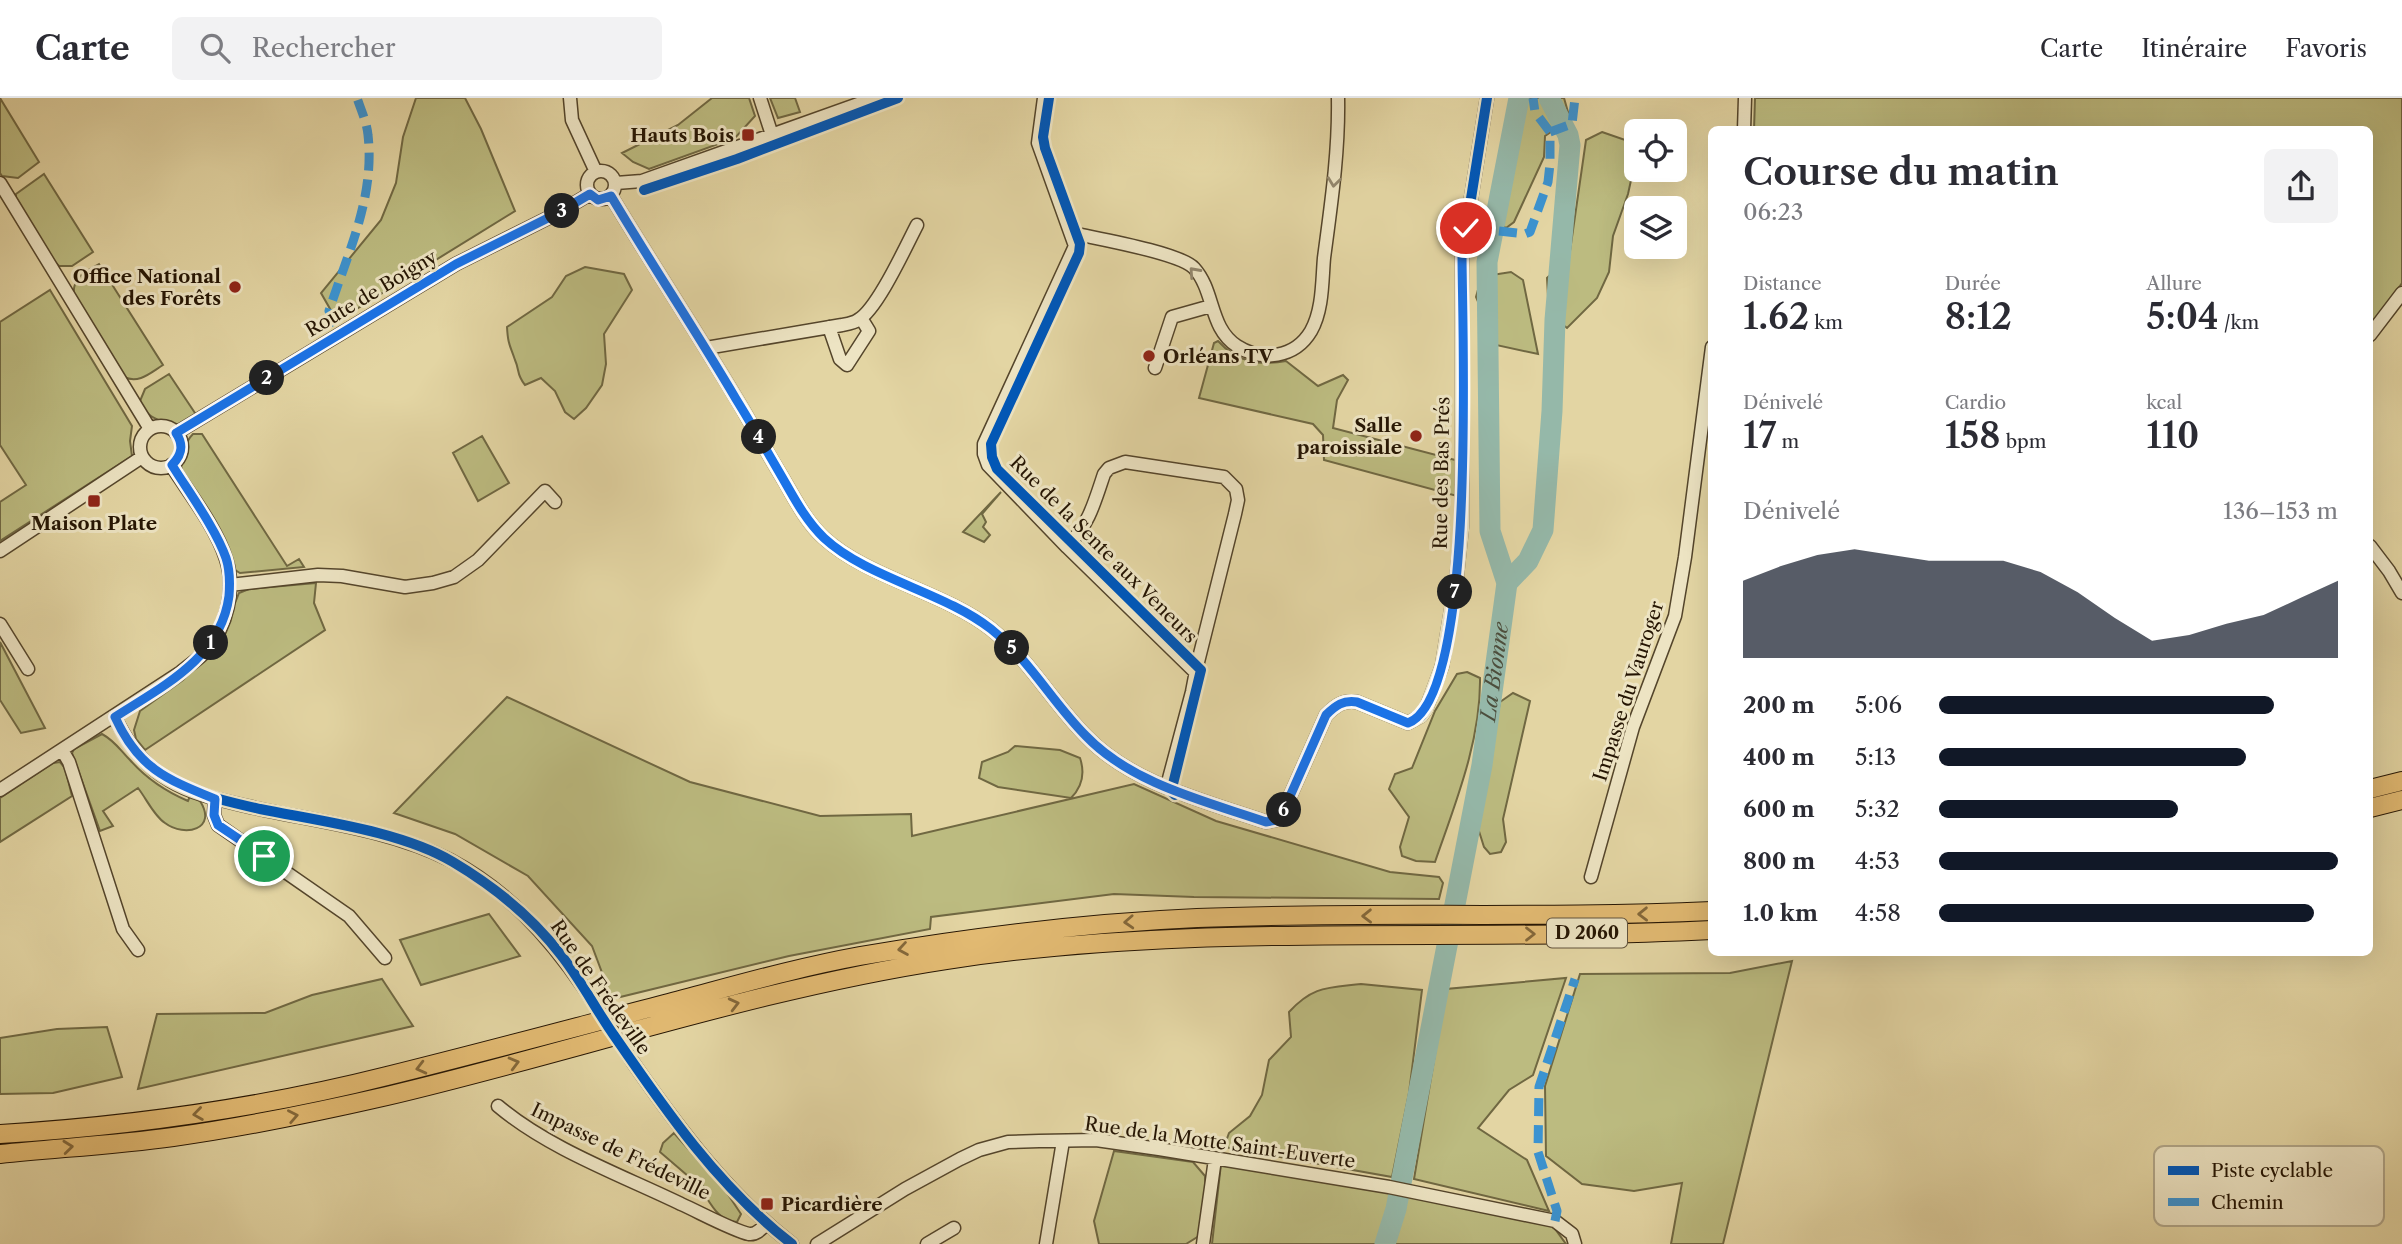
<!DOCTYPE html>
<html lang="fr">
<head>
<meta charset="utf-8">
<style>
  body { margin:0; font-family:"Libre Caslon Text",serif; background:#f2f2f3; color:#2b2b33; height:100vh; display:flex; flex-direction:column; font-size:26px; white-space:nowrap }
  * { box-sizing:border-box; margin:0 }
  p { font-size:23px; color:#7c7c81 }
  .icon { flex:none; width:38px; height:38px; fill:none; stroke:currentColor; stroke-width:2; stroke-linecap:round; stroke-linejoin:round }
  .map { position:relative; flex:1; overflow:hidden }
  .drawer { position:absolute; left:1708px; top:28px; width:665px; height:830px; display:flex; flex-direction:column; background:#fff; border-radius:10px; box-shadow:0 7px 28px #0002 }
  .drawer>* { flex:none }
  .fabs { position:absolute; left:1624px; top:21px; display:grid; gap:14px }
  .fabs a { display:grid; place-items:center; width:63px; height:63px; border-radius:10px; background:#fff; box-shadow:0 7px 28px #0002; font-size:35px }
  .pin { position:absolute; display:grid; place-items:center; width:60px; height:60px; color:#fff; margin:-30px; border:4px solid #fff; border-radius:50%; box-shadow:0 2px 7px #0007 }
  .km { position:absolute; width:35px; height:35px; margin:-18px; border-radius:50%; background:#222; color:#fff; font-size:19px; line-height:35px; text-align:center }
  .round { display:grid; place-items:center; flex:none; width:74px; height:74px; border-radius:10px; background:#f2f2f3 }
  .summary { display:flex; align-items:center; justify-content:space-between; height:119px; padding:0 35px }
  h1 { font-size:38px; font-weight:600; line-height:52px }
  .metrics { display:grid; grid-template-columns:repeat(3,1fr); gap:10px; height:119px; padding:7px 35px }
  .metrics div { display:grid; align-content:center }
  .metrics b { font-size:35px; font-weight:600 }
  .metrics small { font-size:19px; font-weight:400 }
  .metrics p { font-size:19px }
  .chart { height:196px; padding:14px 35px }
  .chart p { display:flex; justify-content:space-between }
  .chart svg { width:100%; height:126px; margin-top:7px; fill:#111827; opacity:.7 }
  ul { padding:0 35px; list-style:none; font-size:23px }
  li { display:grid; grid-template-columns:112px 84px 1fr; align-items:center; height:52px }
  li i { height:18px; border-radius:9px; background:#111827 }
  header { display:flex; align-items:center; gap:42px; box-sizing:border-box; height:98px; padding:0 35px; background:#fff; border-bottom:2px solid #e1e1e2 }
  header strong { font-size:33px }
  nav { display:flex; gap:38px; margin-inline-start:auto; font-size:24px }
  .search { width:490px; height:63px; background:#f2f2f3; display:flex; align-items:center; gap:18px; box-sizing:border-box; padding:0 24px; border-radius:10px; color:#7c7c81; font-size:26px }
  .map>svg:first-child { display:block }
</style>
</head>
<body>
<header>
<strong>Carte</strong>
<div class="search"><svg class="icon" aria-label="search" viewBox="0 0 24 24"><circle cx="10" cy="10" r="6"/><path d="M15 15l6 6"/></svg>Rechercher</div>
<nav><a>Carte</a><a>Itinéraire</a><a>Favoris</a></nav>
</header>
<div class="map">
<svg width="2402" height="1146" viewBox="0 0 2402 1146">
  <rect width="100%" height="100%" fill="#e3d5a3"/>
  <filter id="stains"><feTurbulence type="fractalNoise" baseFrequency=".00286" numOctaves="4"/><feColorMatrix values="0 0 0 0 .2 0 0 0 0 .09 0 0 0 0 .02 0 0 0 .5 -.17"/></filter>
  <radialGradient id="worn" r=".72"><stop offset=".6" stop-color="#630" stop-opacity="0"/><stop offset="1" stop-color="#630" stop-opacity=".3"/></radialGradient>
  <!-- green -->
  <path fill="#bcbb80" stroke="#706842" stroke-width="2" d="M 0,0 L 39,64 L 18,80 L 2,78 L 0,75 Z
    M 416,0 L 465,0 L 481,31 L 515,113 L 337,223 L 321,195 L 381,122 L 396,85 L 403,39 Z
    M 712,0 L 749,0 L 755,18 L 735,40 L 649,71 L 633,64 L 622,55 L 678,27 Z
    M 770,0 L 795,0 L 800,14 L 778,20 Z
    M 1515,0 L 1564,0 L 1570,21 L 1545,38 L 1544,59 L 1514,124 L 1506,130 L 1491,120 L 1494,83 L 1505,45 Z
    M 1755,0 L 2402,0 L 2402,185 L 2370,230 L 2370,32 L 1754,32 Z
    M 1602,34 L 1631,44 L 1635,64 L 1628,96 L 1613,138 L 1609,174 L 1597,200 L 1567,230 L 1549,216 L 1547,180 L 1569,160 L 1586,42 Z
    M 44,76 L 93,154 L 72,168 L 59,168 L 53,162 L 16,101 L 16,96 Z
    M 99,166 L 163,267 C 150,275 139,286 124,279 L 74,197 C 72,179 85,174 99,166 Z
    M 585,169 L 624,176 L 632,192 L 604,236 L 606,266 L 602,287 L 586,310 L 574,321 L 565,314 L 555,293 L 541,280 L 525,287 C 516,276 520,273 515,262 C 510,247 508,247 507,229 L 552,199 L 566,178 Z
    M 1511,174 L 1523,182 L 1538,256 L 1496,247 L 1476,199 L 1481,181 L 1492,177 Z
    M 50,192 L 132,328 L 130,343 L 132,358 L 0,443 L 0,404 L 26,387 L 0,347 L 0,224 Z
    M 1218,243 C 1237,264 1259,268 1286,263 L 1318,288 L 1343,277 L 1348,282 L 1337,302 L 1333,330 L 1459,363 L 1457,398 L 1324,362 L 1323,337 L 1313,326 L 1199,300 L 1214,245 Z
    M 169,276 L 197,318 L 175,328 C 159,322 147,321 140,303 L 145,291 Z
    M 193,336 L 202,336 L 287,468 L 299,461 L 304,469 L 240,475 L 235,472 L 182,372 C 179,361 185,344 193,336 Z
    M 482,338 L 509,385 L 478,403 L 453,355 Z
    M 1001,394 L 982,416 L 986,424 L 983,429 L 990,437 L 984,444 L 963,434 Z
    M 316,485 L 314,505 L 325,532 L 145,652 L 136,641 L 134,632 L 140,613 L 183,582 L 219,545 L 239,495 L 249,491 Z
    M 0,544 L 45,630 L 21,635 L 0,602 Z
    M 1467,574 L 1480,580 C 1481,643 1455,706 1435,764 L 1416,763 L 1402,758 L 1400,749 L 1409,719 L 1389,691 L 1395,676 L 1412,670 L 1435,613 L 1457,576 Z
    M 1513,595 L 1530,603 L 1503,721 L 1506,744 L 1501,754 L 1490,756 L 1484,749 L 1478,730 L 1500,604 Z
    M 507,599 L 690,684 L 820,718 L 911,716 L 912,738 L 1134,686 L 1216,723 L 1390,774 L 1439,779 L 1443,785 L 1439,801 L 1194,799 L 1114,796 L 931,819 L 930,831 L 789,858 L 612,901 L 592,848 L 528,778 L 455,736 L 394,715 Z
    M 102,636 C 115,643 120,652 130,662 C 145,679 167,694 188,703 L 190,698 L 200,703 C 218,731 185,740 165,725 C 154,718 146,700 138,690 L 103,713 L 113,728 L 100,733 L 72,655 L 74,651 Z
    M 1015,648 L 1060,652 L 1080,660 C 1085,675 1083,688 1071,700 L 998,689 L 979,680 L 982,664 L 1008,654 Z
    M 60,664 L 65,670 L 72,698 L 0,744 L 0,700 L 53,665 Z
    M 489,816 L 520,858 L 421,887 L 400,842 Z
    M 1792,863 L 1723,1146 L 1671,1146 L 1682,1085 L 1634,1093 L 1582,1086 L 1546,1058 L 1545,988 L 1580,876 L 1730,875 Z
    M 1566,880 L 1533,977 L 1509,992 L 1478,1030 L 1527,1062 L 1549,1113 L 1414,1081 L 1446,891 Z
    M 382,881 L 413,928 L 138,991 L 157,916 L 265,915 L 312,897 Z
    M 1361,886 L 1422,892 L 1409,995 L 1392,1079 L 1224,1049 L 1229,1035 L 1250,1018 L 1262,997 L 1269,962 L 1291,939 L 1289,914 C 1313,888 1327,890 1361,886 Z
    M 107,929 L 122,979 L 53,995 L 0,996 L 0,940 L 57,931 Z
    M 674,1035 L 725,1092 L 741,1116 L 737,1124 C 719,1123 712,1108 703,1094 L 706,1091 L 698,1082 L 695,1084 L 660,1054 L 663,1045 Z
    M 1114,1053 L 1193,1064 L 1205,1078 L 1207,1133 L 1186,1146 L 1099,1146 L 1094,1123 Z
    M 1221,1066 L 1393,1094 L 1378,1146 L 1212,1146 Z
    M 1403,1096 L 1545,1117 L 1566,1146 L 1385,1146 Z"/>
  <g fill="none" stroke-linecap="round" stroke-linejoin="round">
    <!-- river -->
    <g stroke="#95b8a9" stroke-width="21">
      <path d="M 1507,485 L 1528,463 L 1543,432 L 1552,313 L 1555,222 L 1570,47 L 1568,37 L 1549,0"/>
      <path id="s1" d="M 1385,1146 L 1396,1111 L 1482,667 L 1507,485 L 1490,433 L 1487,164 L 1519,0"/>
    </g>
    <!-- minor casing -->
    <g stroke="#54452b" stroke-width="15">
      <path id="minor" d="M 570,0 L 572,22 L 596,74
        M 760,0 L 772,37
        M 1044,0 L 1038,45 L 1075,148 L 984,346 L 984,356 L 988,367 L 1067,449 L 1195,574
        M 1744,32 L 1745,0
        M587 87a14 14 0 1 1 28 0a14 14 0 1 1-28 0Z
        M 0,85 L 150,331
        M 616,85 L 642,83 L 875,0
        M 611,98 C 654,169 700,239 742,310 C 756,335 770,359 785,384 C 796,403 807,425 824,440 C 868,480 944,494 991,531 C 1030,562 1052,604 1086,638 C 1132,686 1205,703 1266,724 L 1276,722 L 1283,714 L 1326,617 C 1336,607 1343,602 1357,604 L 1408,625 L 1421,618 L 1426,611 L 1442,568 L 1457,476 L 1462,427 L 1462,157 L 1487,0
        M 1073,137 L 1077,136 C 1100,141 1180,155 1194,170 C 1215,193 1209,230 1237,248 C 1262,264 1295,260 1311,233 C 1323,212 1322,183 1324,160 C 1331,107 1339,54 1338,0
        M 829,229 L 840,261 L 847,267 L 869,233 L 861,220
        M 2370,237 L 2402,195
        M 706,250 L 842,227 C 847,226 854,225 858,222 C 877,212 906,148 917,127
        M 1155,270 L 1172,219 L 1211,208
        M140 349a21 21 0 1 1 42 0a21 21 0 1 1-42 0Z
        M 176,335 L 456,166 L 556,116 L 590,96
        M 2370,448 L 2389,473 L 2402,495
        M 1067,449 C 1089,426 1094,406 1104,376 L 1109,370 L 1125,364 L 1224,379 L 1236,391 L 1238,402 L 1235,416 L 1197,568 L 1192,594 L 1167,688
        M 0,453 L 142,359
        M 230,487 L 318,477 L 342,478 L 405,489 L 433,485 L 454,479 L 478,462 L 545,393 L 555,404
        M 0,526 L 28,571
        M 115,619 C 127,646 143,667 169,682 C 195,698 226,703 255,710 C 320,724 391,732 450,762 C 507,792 548,838 584,890
        M 62,652 L 69,664 L 123,831 L 138,852
        M 0,692 L 181,574 C 189,567 199,561 206,553 C 227,529 236,491 226,461 C 216,429 189,395 171,367
        M 215,701 L 214,717 L 218,727 L 349,818 L 385,860
        M 1591,779 L 1633,629 L 1675,518 L 1685,459 L 1712,249
        M 634,966 C 680,1032 728,1096 792,1146
        M 498,1008 C 549,1051 621,1077 681,1106 C 697,1113 734,1133 749,1136 C 757,1137 762,1130 767,1125
        M 817,1146 L 905,1091 L 960,1061 L 979,1052 L 1008,1044 L 1039,1043 L 1096,1042 L 1159,1051 L 1389,1089 L 1555,1123 L 1572,1136 L 1575,1146
        M 927,1146 L 954,1130
        M 1046,1146 L 1063,1043
        M 1203,1146 L 1215,1061"/>
    </g>
    <!-- highway casing -->
    <g stroke="#251503" stroke-width="20">
      <path id="highway" d="M 2370,691 L 2402,683
        M 2370,710 L 2402,702
        M 0,1036 C 130,1028 260,1010 387,978 C 480,955 573,930 665,906 C 730,889 794,870 860,858 C 972,839 1084,825 1197,820 C 1369,813 1540,821 1712,813
        M 0,1056 C 58,1050 116,1047 173,1039 C 245,1029 317,1014 387,998 C 574,954 756,891 946,862 C 1200,823 1456,845 1712,832"/>
    </g>
    <!-- minor -->
    <use href="#minor" stroke="#ede4c3" stroke-width="12"/>
    <!-- highway -->
    <use href="#highway" stroke="#e2ba72" stroke-width="18"/>
    <!-- minor-bridge casing -->
    <g stroke="#54452b" stroke-width="15" stroke-linecap="butt">
      <path id="minor-bridge" d="M 584,890 L 634,966"/>
    </g>
    <!-- minor-bridge -->
    <use href="#minor-bridge" stroke="#ede4c3" stroke-width="12"/>
    <!-- quiet -->
    <path stroke="#3b93d1" stroke-width="9" stroke-dasharray="18 9" stroke-linecap="butt" d="M 1550,34 L 1572,26 L 1575,0
      M 1499,133 L 1525,136 L 1530,134 L 1548,84 L 1550,66 L 1550,34 L 1535,14 L 1533,0
      M 336,227 L 329,213 C 348,154 375,100 368,37 C 367,25 361,12 357,0
      M 1555,1123 L 1557,1113 L 1538,1054 L 1539,989 L 1575,881"/>
    <!-- cycleway casing -->
    <g stroke="#ede4c3" stroke-width="15">
      <path id="cycleway" d="M 1049,0 L 1043,39 L 1045,50 L 1080,146 L 1079,155 L 991,346 L 992,359 L 997,371 L 1201,572 L 1172,690 L 1171,693 L 1175,697
        M 644,92 L 737,61 L 898,0
        M 611,98 C 654,169 700,239 742,310 C 756,335 770,359 785,384 C 796,403 807,425 824,440 C 868,480 944,494 991,531 C 1030,562 1052,604 1086,638 C 1132,686 1205,703 1266,724 L 1276,722 L 1283,714 L 1326,617 C 1336,607 1343,602 1357,604 L 1408,625 L 1421,618 L 1426,611 L 1442,568 L 1457,476 L 1462,427 L 1462,157 L 1487,0
        M 115,619 C 120,631 127,645 136,655 C 168,691 215,701 260,711 C 319,723 401,733 453,764 C 495,789 532,819 561,857 C 580,881 594,908 611,933 C 664,1010 717,1088 792,1146"/>
    </g>
    <!-- cycleway -->
    <use href="#cycleway" stroke="#0057b8" stroke-width="10"/>
  </g>
  <!-- one-way arrows -->
  <defs><path id="oneway-chevron" d="M-2-3.5L2.5 0L-2 3.5" fill="none" stroke-width="1.6" stroke-linecap="round" stroke-linejoin="round" transform="scale(1.75)"/></defs>
  <g stroke="#93876d">
    <use href="#oneway-chevron" transform="translate(1334 84) rotate(97)"/>
    <use href="#oneway-chevron" transform="translate(1194 174) rotate(-132)"/>
  </g>
  <g stroke="#84683a">
    <use href="#oneway-chevron" transform="translate(1643 816) rotate(179)"/>
    <use href="#oneway-chevron" transform="translate(1367 818) rotate(179)"/>
    <use href="#oneway-chevron" transform="translate(1129 824) rotate(177)"/>
    <use href="#oneway-chevron" transform="translate(1530 836)"/>
    <use href="#oneway-chevron" transform="translate(903 851) rotate(171)"/>
    <use href="#oneway-chevron" transform="translate(734 906) rotate(-14)"/>
    <use href="#oneway-chevron" transform="translate(514 965) rotate(-15)"/>
    <use href="#oneway-chevron" transform="translate(421 970) rotate(166)"/>
    <use href="#oneway-chevron" transform="translate(198 1016) rotate(172)"/>
    <use href="#oneway-chevron" transform="translate(293 1018) rotate(-11)"/>
    <use href="#oneway-chevron" transform="translate(68 1049) rotate(-6)"/>
  </g>
  <g fill="none" stroke-linecap="round" stroke-linejoin="round">
    <!-- route casing -->
    <g stroke="#fff" stroke-width="14">
      <path id="route" d="M 264,758 L 218,727 L 214,717 L 215,701 C 166,681 138,670 115,619 C 163,588 221,560 229,498 C 230,485 230,472 226,460 C 216,431 188,393 172,367 C 182,357 184,347 176,335 L 456,166 L 556,116 L 590,96 L 598,102 L 611,98 C 652,167 696,233 736,301 C 752,327 767,353 782,379 C 794,400 806,423 824,440 C 867,480 944,494 991,531 C 1030,562 1052,604 1086,638 C 1132,686 1205,703 1266,724 L 1276,722 L 1283,714 L 1326,617 C 1336,607 1343,602 1357,604 L 1408,625 C 1478,599 1462,229 1462,157 L 1466,130"/>
    </g>
    <!-- route -->
    <use href="#route" stroke="#1a73e8" stroke-width="9"/>
  </g>
  <!-- markers -->
  <g fill="#8f2418" stroke="#ede4c3" stroke-width="2.5">
    <rect x="741" y="30" width="14" height="14" rx="3.5"/>
    <circle cx="235" cy="189" r="7"/>
    <circle cx="1149" cy="258" r="7"/>
    <circle cx="1416" cy="338" r="7"/>
    <rect x="87" y="396" width="14" height="14" rx="3.5"/>
    <rect x="760" y="1099" width="14" height="14" rx="3.5"/>
  </g>
  <g text-anchor="middle" stroke-width="6" stroke-linejoin="round" paint-order="stroke">
    <!-- shield labels -->
    <rect fill="#ede4c3" stroke="#61533d" stroke-width="2" x="1547" y="820.5" width="80" height="29" rx="5"/>
    <g font-size="18" font-weight="bold" fill="#251503">
      <text x="1587" y="841">D 2060</text>
    </g>
    <!-- poi labels -->
    <g font-size="19" font-weight="bold" fill="#251503" stroke="#ede4c3" text-anchor="end">
      <text x="734" y="44">Hauts Bois</text>
      <text x="221" y="185">Office National<tspan x="221" dy="22">des Forêts</tspan></text>
      <text x="1163" y="265" text-anchor="start">Orléans TV</text>
      <text x="1402" y="334">Salle<tspan x="1402" dy="22">paroissiale</tspan></text>
      <text x="94" y="432" text-anchor="middle">Maison Plate</text>
      <text x="781" y="1113" text-anchor="start">Picardière</text>
    </g>
    <!-- street labels -->
    <g font-size="19" fill="#251503" stroke="#ede4c3">
      <text transform="translate(371 195) rotate(-31)" y="7">Route de Boigny</text>
      <text transform="translate(1441 375) rotate(-89)" y="7">Rue des Bas Prés</text>
      <text transform="translate(1104 451) rotate(45)" y="7">Rue de la Sente aux Veneurs</text>
      <text transform="translate(1628 593) rotate(-72)" y="7">Impasse du Vauroger</text>
      <text transform="translate(601 889) rotate(55)" y="7">Rue de Frédeville</text>
      <text transform="translate(1220 1044) rotate(8)" y="7">Rue de la Motte Saint-Euverte</text>
      <text transform="translate(621 1053) rotate(26)" y="7">Impasse de Frédeville</text>
    </g>
    <!-- water labels -->
    <g font-size="21" font-style="italic" fill="#4c4e3d" stroke="#ede4c3">
      <text dy="7" stroke="none"><textPath href="#s1" startOffset="583">La Bionne</textPath></text>
    </g>
  </g>
  <!-- legend -->
  <rect x="2154" y="1048" width="230" height="80" rx="10" fill="#ede4c3" stroke="#b1a689" stroke-width="2"/>
  <rect x="2168" y="1068" width="31" height="9" fill="#0057b8"/>
  <rect x="2168" y="1100" width="31" height="8" fill="#3b93d1"/>
  <g font-size="19" fill="#251503">
    <text x="2211" y="1079">Piste cyclable</text>
    <text x="2211" y="1111">Chemin</text>
  </g>
  <rect width="100%" height="100%" filter="url(#stains)"/>
  <rect width="100%" height="100%" fill="url(#worn)"/>
</svg>
<div class="fabs">
<a><svg class="icon" aria-label="locate" viewBox="0 0 24 24"><circle cx="12" cy="12" r="6"/><path d="M12 2v4M12 18v4M2 12h4M18 12h4"/></svg></a>
<a><svg class="icon" aria-label="layers" viewBox="0 0 24 24"><path d="M12 4l9 5-9 5-9-5zM3 14l9 5 9-5"/></svg></a>
</div>
<div class="pin" style="left:264px;top:758px;background:#1e9e55"><svg class="icon" aria-label="arrive" viewBox="0 0 24 24"><path d="M6 21V4h12l-3 4 3 4H6"/></svg></div>
<div class="pin" style="left:1466px;top:130px;background:#d93025"><svg class="icon" aria-label="check" viewBox="0 0 24 24"><path d="M5 12l5 5 9-10"/></svg></div>
<b class="km" style="left:211px;top:545px">1</b>
<b class="km" style="left:267px;top:280px">2</b>
<b class="km" style="left:562px;top:113px">3</b>
<b class="km" style="left:759px;top:339px">4</b>
<b class="km" style="left:1012px;top:550px">5</b>
<b class="km" style="left:1284px;top:712px">6</b>
<b class="km" style="left:1455px;top:494px">7</b>
<section class="drawer">
<div class="summary"><div><h1>Course du matin</h1><p>06:23</p></div><a class="round"><svg class="icon" aria-label="share" viewBox="0 0 24 24"><path d="M12 15V3M7 8l5-5 5 5M5 13v7h14v-7"/></svg></a></div>
<div class="metrics">
<div><p>Distance</p><b>1.62<small> km</small></b></div>
<div><p>Durée</p><b>8:12</b></div>
<div><p>Allure</p><b>5:04<small> /km</small></b></div>
</div>
<div class="metrics">
<div><p>Dénivelé</p><b>17<small> m</small></b></div>
<div><p>Cardio</p><b>158<small> bpm</small></b></div>
<div><p>kcal</p><b>110</b></div>
</div>
<div class="chart"><p><span>Dénivelé</span>136–153 m</p>
<svg viewBox="0 0 160 44" preserveAspectRatio="none"><path d="M0 44V17L10 12L20 8L30 6L40 8L50 10L60 10L70 10L80 14L90 21L100 30L110 38L120 36L130 32L140 29L150 23L160 17V44z"/></svg>
</div>
<ul>
<li><b>200 m</b>5:06<i style="width:84%"></i></li>
<li><b>400 m</b>5:13<i style="width:77%"></i></li>
<li><b>600 m</b>5:32<i style="width:60%"></i></li>
<li><b>800 m</b>4:53<i style="width:100%"></i></li>
<li><b>1.0 km</b>4:58<i style="width:94%"></i></li>
</ul>
</section>
</div>
</body>
</html>
